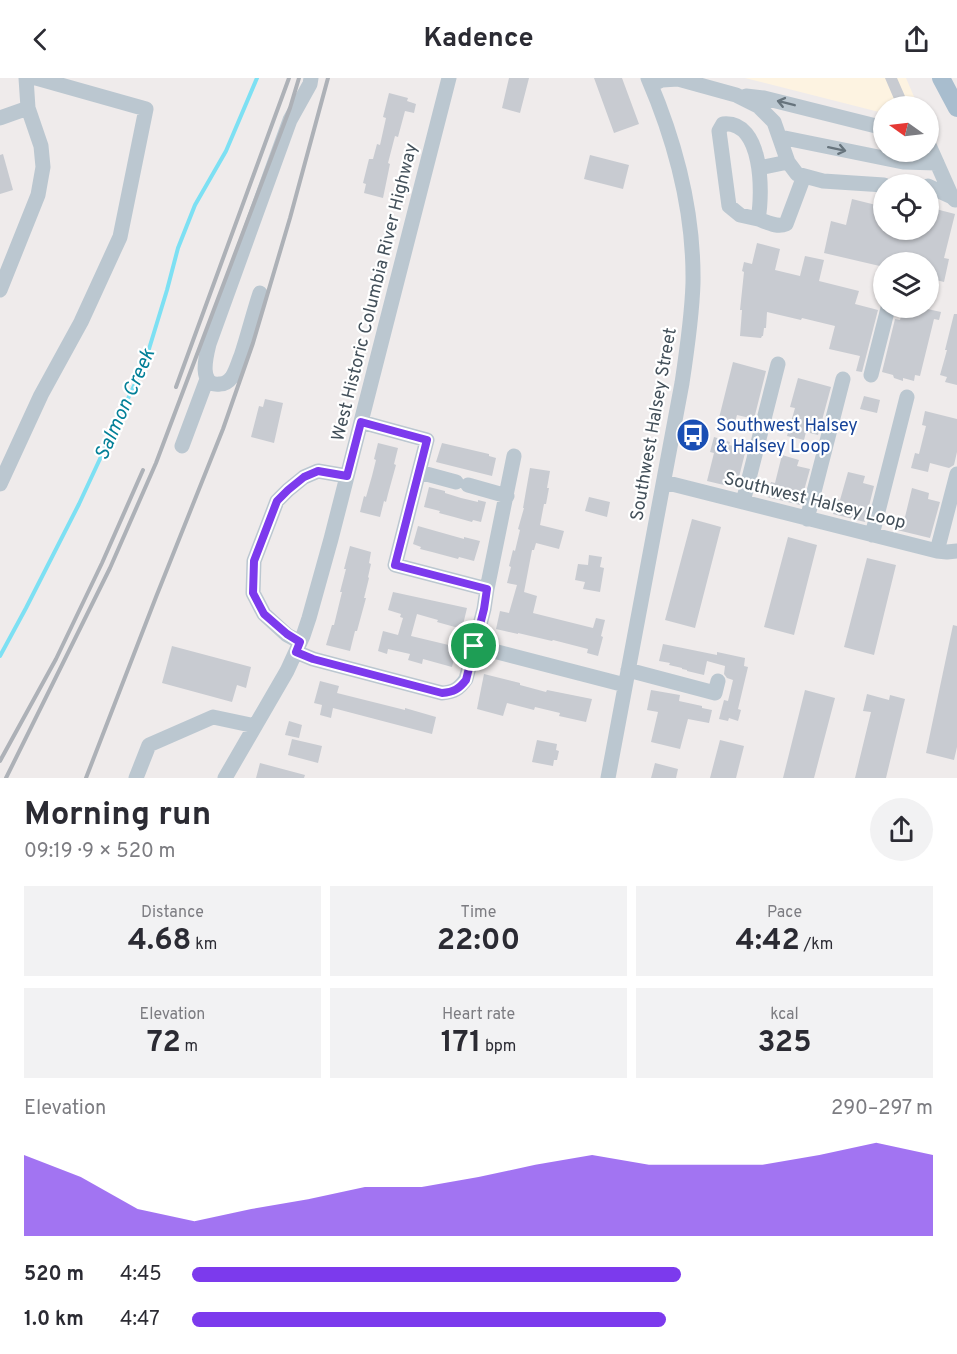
<!DOCTYPE html>
<html lang="en">
<head>
<meta charset="utf-8">
<style>
  body { margin:0; font-family:Overpass,sans-serif; background:#f2f2f3; color:#2b2b33; height:100vh; display:flex; flex-direction:column; font-size:22px; white-space:nowrap }
  * { box-sizing:border-box; margin:0 }
  p { font-size:20px; color:#7c7c81 }
  .icon { flex:none; width:33px; height:33px; fill:none; stroke:currentColor; stroke-width:2; stroke-linecap:round; stroke-linejoin:round }
  .map { position:relative; height:700px; overflow:hidden }
  .sheet { display:flex; flex-direction:column; background:#fff; flex:1 }
  .sheet>* { flex:none }
  .needle { width:39px; rotate:284deg }
  .tools { position:absolute; left:873px; top:18px; display:grid; gap:12px }
  .tools a { display:grid; place-items:center; width:66px; height:66px; border-radius:50%; background:#fff; box-shadow:0 2px 4px #0004; font-size:30px }
  .pin { position:absolute; display:grid; place-items:center; width:51px; height:51px; color:#fff; margin:-26px; border:3px solid #fff; border-radius:50%; box-shadow:0 2px 6px #0007 }
  .round { display:grid; place-items:center; flex:none; width:63px; height:63px; border-radius:32px; background:#f2f2f3 }
  .headline { display:flex; align-items:center; justify-content:space-between; height:102px; padding:0 24px }
  h1 { font-size:33px; font-weight:700; line-height:45px }
  .stats { display:grid; grid-template-columns:repeat(3,1fr); gap:9px; height:102px; padding:6px 24px }
  .stats div { display:grid; align-content:center; border-radius:0px; background:#f2f2f3; text-align:center }
  .stats b { font-size:30px; font-weight:700 }
  .stats small { font-size:16px; font-weight:400 }
  .stats p { font-size:16px }
  .chart { height:168px; padding:12px 24px }
  .chart p { display:flex; justify-content:space-between }
  .chart svg { width:100%; height:108px; margin-top:6px; fill:#7c3aed; opacity:.7 }
  ul { padding:0 24px; list-style:none; font-size:20px }
  li { display:grid; grid-template-columns:96px 72px 1fr; align-items:center; height:45px }
  li i { height:15px; border-radius:8px; background:#7c3aed }
  header { display:flex; justify-content:space-between; align-items:center; height:78px; padding:0 24px; background:#fff; font-size:27px; font-weight:700 }
  .map>svg:first-child { display:block }
</style>
</head>
<body>
<header><svg class="icon" aria-label="back" viewBox="0 0 24 24"><path d="M15 5l-7 7 7 7"/></svg>Kadence<svg class="icon" aria-label="share" viewBox="0 0 24 24"><path d="M12 15V3M7 8l5-5 5 5M5 13v7h14v-7"/></svg></header>
<div class="map">
<svg width="957" height="700" viewBox="0 0 957 700">
  <rect width="100%" height="100%" fill="#efebeb"/>
  <!-- commercial -->
  <path fill="#fdf3e1" d="M 745,0 L 906,0 L 918,28 L 884,28 L 883,35 Z"/>
  <g fill="none" stroke-linecap="round" stroke-linejoin="round">
    <!-- stream -->
    <path stroke="#7de0f3" stroke-width="4" d="M 0,578 L 26,530 L 79,426 L 145,284 L 167,212 L 178,170 L 195,127 L 226,73 L 257,0"/>
  </g>
  <!-- building -->
  <path fill="#c8cbd1" d="M 509,0 L 529,0 L 520,35 L 502,30 Z
    M 594,0 L 622,0 L 639,46 L 614,55 Z
    M 885,0 L 897,0 L 908,25 L 897,28 Z
    M 389,15 L 408,20 L 407,23 L 416,26 L 414,35 L 405,33 L 398,59 L 395,58 L 388,85 L 390,86 L 383,120 L 364,115 L 366,106 L 363,105 L 369,81 L 373,81 L 377,66 L 380,67 L 386,40 L 383,39 Z
    M 3,76 L 13,112 L 0,116 L 0,77 Z
    M 590,77 L 629,87 L 623,111 L 584,101 Z
    M 852,121 L 884,129 L 884,152 L 928,152 L 928,129 L 955,136 L 944,180 L 949,181 L 944,204 L 928,200 L 928,184 L 884,184 L 884,189 L 824,175 L 831,143 L 846,147 Z
    M 757,165 L 780,171 L 775,192 L 800,198 L 805,178 L 824,182 L 819,203 L 859,213 L 855,226 L 878,232 L 862,294 L 856,293 L 860,278 L 829,271 L 835,248 L 802,240 L 801,242 L 767,234 L 766,250 L 764,250 L 763,258 L 762,258 L 761,260 L 740,258 L 742,232 L 740,232 L 744,194 L 742,193 L 744,184 L 752,186 Z
    M 903,230 L 923,230 L 941,234 L 939,242 L 934,241 L 920,298 L 915,297 L 914,303 L 903,300 L 903,303 L 894,300 L 893,297 L 882,294 L 895,241 L 900,242 Z
    M 954,236 L 957,236 L 957,307 L 945,304 L 947,299 L 940,297 L 947,272 L 945,272 Z
    M 733,284 L 766,293 L 754,341 L 737,337 L 735,344 L 719,340 Z
    M 798,300 L 831,309 L 818,357 L 806,354 L 804,362 L 787,358 L 795,330 L 790,329 Z
    M 864,318 L 880,322 L 877,335 L 860,331 Z
    M 265,321 L 283,325 L 274,365 L 251,359 L 259,328 L 263,329 Z
    M 925,333 L 957,341 L 957,374 L 954,387 L 949,390 L 930,385 L 928,394 L 911,390 L 915,375 L 919,376 L 926,348 L 922,347 Z
    M 714,359 L 730,364 L 729,367 L 746,371 L 737,407 L 724,404 L 724,407 L 707,403 L 714,375 L 710,374 Z
    M 378,365 L 398,370 L 394,386 L 396,387 L 388,416 L 386,424 L 384,423 L 380,439 L 360,434 L 364,418 L 366,419 L 372,398 L 376,382 L 374,381 Z
    M 442,365 L 489,376 L 489,378 L 496,380 L 492,398 L 436,384 Z
    M 782,377 L 799,382 L 797,388 L 810,391 L 800,427 L 767,419 L 771,404 L 775,405 Z
    M 530,390 L 550,393 L 547,410 L 549,410 L 546,426 L 544,426 L 540,447 L 564,453 L 559,471 L 536,465 L 534,472 L 532,472 L 524,514 L 537,518 L 533,535 L 593,550 L 596,540 L 605,542 L 601,558 L 603,559 L 598,578 L 587,575 L 588,571 L 553,562 L 552,563 L 518,555 L 518,556 L 496,551 L 500,533 L 509,535 L 517,507 L 507,505 L 511,489 L 509,488 L 513,472 L 515,473 L 520,452 L 518,451 L 524,430 L 523,430 Z
    M 848,394 L 865,398 L 863,405 L 874,408 L 865,444 L 833,436 L 837,421 L 840,422 Z
    M 429,409 L 445,413 L 445,415 L 461,420 L 478,424 L 478,422 L 486,424 L 481,444 L 473,442 L 472,444 L 454,439 L 439,435 L 440,433 L 424,429 Z
    M 912,410 L 929,415 L 928,421 L 940,424 L 930,460 L 897,452 L 901,438 L 905,439 Z
    M 589,419 L 610,424 L 607,439 L 585,433 Z
    M 692,441 L 721,449 L 695,550 L 665,542 Z
    M 418,448 L 464,461 L 464,459 L 480,463 L 474,483 L 459,479 L 458,481 L 432,474 L 420,471 L 421,469 L 413,466 Z
    M 788,459 L 817,467 L 794,557 L 764,549 Z
    M 350,468 L 371,474 L 369,485 L 371,486 L 368,499 L 369,500 L 364,520 L 366,520 L 357,553 L 355,553 L 350,573 L 326,567 L 332,547 L 334,547 L 342,514 L 340,514 L 346,491 L 344,491 Z
    M 589,477 L 602,479 L 600,489 L 604,490 L 600,514 L 583,511 L 585,504 L 575,502 L 578,486 L 588,487 Z
    M 867,480 L 896,487 L 874,577 L 844,569 Z
    M 393,514 L 467,530 L 462,551 L 437,544 L 438,542 L 417,536 L 411,558 L 457,569 L 452,589 L 423,581 L 422,586 L 408,582 L 410,576 L 388,571 L 387,576 L 378,573 L 383,553 L 398,557 L 403,540 L 400,539 L 401,536 L 388,532 Z
    M 953,547 L 957,548 L 957,669 L 954,682 L 926,675 Z
    M 663,566 L 717,577 L 717,574 L 745,580 L 744,588 L 748,589 L 738,631 L 741,632 L 738,643 L 729,640 L 728,643 L 719,641 L 724,622 L 728,623 L 733,602 L 727,600 L 724,596 L 725,588 L 707,583 L 704,597 L 687,593 L 687,592 L 682,591 L 682,590 L 669,587 L 670,585 L 659,583 Z
    M 172,568 L 251,589 L 246,610 L 237,607 L 232,624 L 162,605 Z
    M 484,596 L 520,605 L 520,607 L 546,614 L 547,612 L 592,621 L 586,644 L 559,638 L 560,635 L 535,629 L 534,632 L 507,625 L 503,638 L 477,631 Z
    M 320,603 L 339,608 L 337,615 L 405,632 L 405,630 L 436,639 L 432,656 L 333,630 L 331,640 L 320,637 L 322,627 L 314,625 Z
    M 651,612 L 680,617 L 679,623 L 702,628 L 702,630 L 712,632 L 709,645 L 688,641 L 680,671 L 651,664 L 658,634 L 647,632 Z
    M 805,612 L 835,620 L 814,700 L 783,700 Z
    M 867,616 L 889,622 L 890,617 L 905,621 L 886,700 L 855,700 L 871,634 L 863,633 Z
    M 289,643 L 302,647 L 299,660 L 285,657 Z
    M 292,661 L 322,668 L 318,685 L 288,677 Z
    M 537,662 L 557,666 L 556,672 L 559,673 L 557,682 L 554,682 L 553,688 L 532,684 Z
    M 720,662 L 744,668 L 736,700 L 710,700 Z
    M 260,685 L 305,697 L 304,700 L 256,700 Z
    M 655,685 L 678,691 L 676,700 L 651,700 Z"/>
  <g fill="none" stroke-linecap="round" stroke-linejoin="round">
    <!-- minor -->
    <path stroke="#bbc7d0" stroke-width="15" d="M 651,7 L 662,2 L 678,1 L 736,17 L 758,28 L 774,44 L 788,84 L 797,96 L 823,103 L 884,107
      M 746,18 L 764,20 L 884,50
      M 0,40 L 28,30
      M 723,46 C 763,42 763,115 758,141 L 740,137 L 729,128 L 719,53 Z
      M 780,59 L 903,84 L 937,85
      M 928,65 L 952,119
      M 759,90 L 788,84
      M 928,108 L 952,119 L 955,122
      M 758,141 C 767,144 777,150 786,146 L 804,98
      M 0,212 L 38,117 L 43,89 L 41,68 L 28,30 L 26,0
      M 260,215 C 253,236 248,257 241,278 C 238,285 236,293 232,299 C 229,303 225,306 220,306 C 198,309 206,278 209,266 L 290,42 L 310,6 L 311,0
      M 871,297 L 888,230
      M 361,344 L 427,362 L 395,487 L 487,511
      M 182,368 L 207,301
      M 419,394 L 456,404
      M 664,404 L 937,473 L 947,474 L 957,473
      M 0,406 L 41,317 L 81,244 L 120,159 L 146,31 L 36,0
      M 468,407 L 507,418
      M 743,424 L 778,286
      M 807,441 L 843,301
      M 872,457 L 907,319
      M 937,473 L 957,396
      M 300,564 L 287,557 L 264,536 L 253,515 L 254,483 L 277,423 L 288,412 L 304,399 L 318,393 L 347,398
      M 474,568 L 625,607
      M 296,574 L 313,581 L 442,615 C 454,614 459,611 466,601 L 484,531 L 487,511 L 514,378
      M 628,592 L 715,615 L 718,603
      M 136,700 L 149,667 L 213,639 L 255,648
      M 225,700 L 287,593 L 303,558 L 309,540 L 331,461 L 449,0
      M 608,700 L 682,305 C 687,272 692,238 693,205 C 694,134 676,65 648,0"/>
    <!-- major -->
    <path stroke="#a8bdce" stroke-width="18" d="M 941,0 L 957,30"/>
    <!-- rail -->
    <path stroke="#adb1b7" stroke-width="4" d="M 176,309 L 289,0
      M 0,683 L 56,581 L 102,485 L 143,392
      M 6,700 L 110,490 L 156,385 L 290,30 L 299,0
      M 86,700 L 156,519 L 223,351 L 253,265 L 290,140 L 328,0"/>
  </g>
  <!-- one-way arrows -->
  <defs><path id="oneway-shaft" d="M-6 0H5M1.5-3L5.5 0L1.5 3" fill="none" stroke-width="1.6" stroke-linecap="round" stroke-linejoin="round" transform="scale(1.5)"/></defs>
  <g stroke="#67747d">
    <use href="#oneway-shaft" transform="translate(786 25) rotate(-166)"/>
    <use href="#oneway-shaft" transform="translate(837 71) rotate(12)"/>
  </g>
  <g fill="none" stroke-linecap="round" stroke-linejoin="round">
    <!-- route casing -->
    <g stroke="#fff" stroke-width="12">
      <path id="route" d="M 361,344 L 427,362 L 395,487 L 487,511 L 484,531 L 466,602 C 459,611 454,614 442,615 L 313,581 L 296,574 L 300,564 L 287,556 L 264,536 L 253,515 L 254,483 L 277,423 L 288,412 L 304,399 L 318,393 L 347,398 Z"/>
    </g>
    <!-- route -->
    <use href="#route" stroke="#7c3aed" stroke-width="8"/>
  </g>
  <!-- icons -->
  <defs>
    <g id="bus-disc" transform="scale(1.725)"><circle r="9.5" fill="#1a4fb4" stroke="#fff"/><path d="M-5-6H5V4H4V6H2V4H-2V6H-4V4H-5ZM-3.5-4V0h7V-4ZM-3.5 1.2v1.5H-2V1.2ZM2 1.2v1.5H3.5V1.2Z" fill="#fff"/></g>
  </defs>
  <g fill-rule="evenodd">
    <use href="#bus-disc" x="693" y="357"/>
  </g>
  <g text-anchor="middle" stroke-width="4.5" stroke-linejoin="round" paint-order="stroke">
    <!-- street labels -->
    <g font-size="18" fill="#43505a" stroke="#fff">
      <text transform="translate(374 214) rotate(-76)" y="6">West Historic Columbia River Highway</text>
      <text transform="translate(653 346) rotate(-80)" y="6">Southwest Halsey Street</text>
      <text transform="translate(815 422) rotate(14)" y="6">Southwest Halsey Loop</text>
    </g>
    <!-- transit labels -->
    <g font-size="18" fill="#164399" stroke="#fff" text-anchor="start">
      <text x="716" y="353">Southwest Halsey<tspan x="716" dy="21">&amp; Halsey Loop</tspan></text>
    </g>
    <!-- water labels -->
    <g font-size="20" font-style="italic" fill="#038098" stroke="#fff">
      <text transform="translate(124 326) rotate(-66)" y="7">Salmon Creek</text>
    </g>
  </g>
</svg>
<div class="tools">
<a><svg class="needle" viewBox="-14 -14 28 28"><path d="M0-13l5 13h-10z" fill="#e53935"/><path d="M0 13l5-13h-10z" fill="#7c7c81"/></svg></a>
<a><svg class="icon" aria-label="locate" viewBox="0 0 24 24"><circle cx="12" cy="12" r="6"/><path d="M12 2v4M12 18v4M2 12h4M18 12h4"/></svg></a>
<a><svg class="icon" aria-label="layers" viewBox="0 0 24 24"><path d="M12 4l9 5-9 5-9-5zM3 14l9 5 9-5"/></svg></a>
</div>
<div class="pin" style="left:474px;top:568px;background:#1e9e55"><svg class="icon" aria-label="arrive" viewBox="0 0 24 24"><path d="M6 21V4h12l-3 4 3 4H6"/></svg></div>
</div>
<section class="sheet">
<div class="headline"><div><h1>Morning run</h1><p>09:19 · 9 × 520 m</p></div><a class="round"><svg class="icon" aria-label="share" viewBox="0 0 24 24"><path d="M12 15V3M7 8l5-5 5 5M5 13v7h14v-7"/></svg></a></div>
<div class="stats">
<div><p>Distance</p><b>4.68<small> km</small></b></div>
<div><p>Time</p><b>22:00</b></div>
<div><p>Pace</p><b>4:42<small> /km</small></b></div>
</div>
<div class="stats">
<div><p>Elevation</p><b>72<small> m</small></b></div>
<div><p>Heart rate</p><b>171<small> bpm</small></b></div>
<div><p>kcal</p><b>325</b></div>
</div>
<div class="chart"><p><span>Elevation</span>290–297 m</p>
<svg viewBox="0 0 160 44" preserveAspectRatio="none"><path d="M0 44V11L10 20L20 33L30 38L40 33L50 29L60 24L70 24L80 20L90 15L100 11L110 15L120 15L130 15L140 11L150 6L160 11V44z"/></svg>
</div>
<ul>
<li><b>520 m</b>4:45<i style="width:66%"></i></li>
<li><b>1.0 km</b>4:47<i style="width:64%"></i></li>
</ul>
</section>
</body>
</html>
